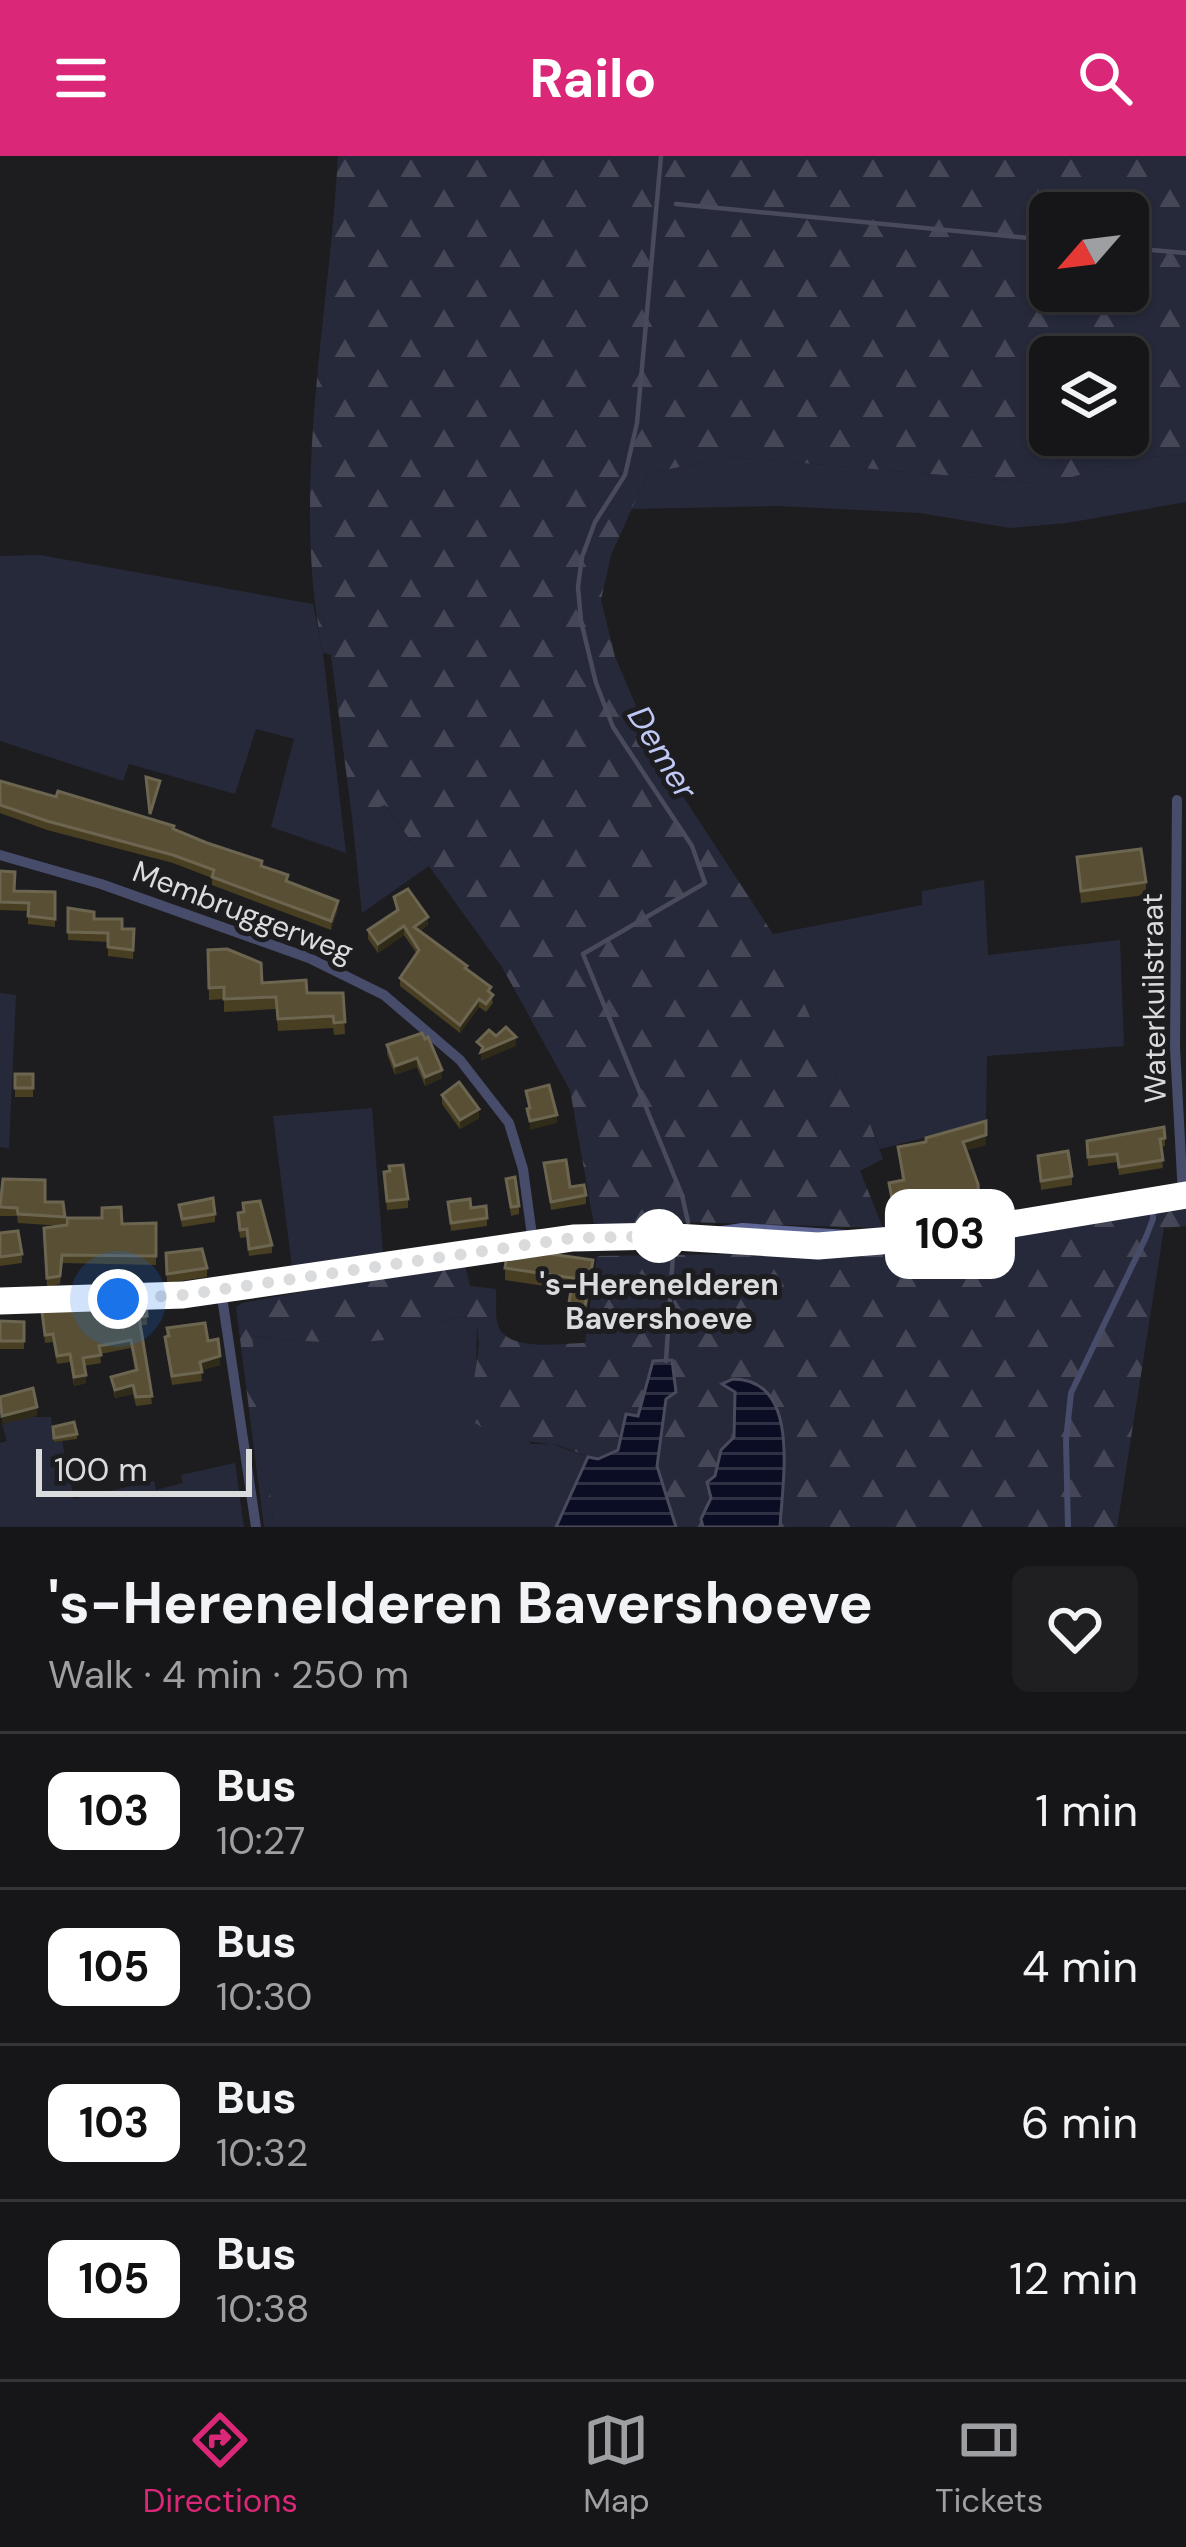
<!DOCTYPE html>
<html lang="en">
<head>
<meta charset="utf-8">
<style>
  :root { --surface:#161618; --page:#1f1f21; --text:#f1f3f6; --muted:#9e9fa2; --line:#353537; --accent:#db2777 }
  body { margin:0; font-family:"DM Sans",sans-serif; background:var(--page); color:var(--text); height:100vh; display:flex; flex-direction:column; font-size:45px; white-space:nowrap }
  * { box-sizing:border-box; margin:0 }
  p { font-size:39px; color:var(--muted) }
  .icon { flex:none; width:66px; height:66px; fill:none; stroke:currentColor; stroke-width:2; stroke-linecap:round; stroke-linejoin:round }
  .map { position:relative; height:1371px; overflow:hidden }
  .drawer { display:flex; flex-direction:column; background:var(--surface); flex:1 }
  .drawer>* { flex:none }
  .badge { padding:0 24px; border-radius:18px; font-size:42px; line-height:78px }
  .needle { width:78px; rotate:242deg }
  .fabs { position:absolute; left:1029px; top:36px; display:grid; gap:24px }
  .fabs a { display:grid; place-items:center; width:120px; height:120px; border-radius:18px; background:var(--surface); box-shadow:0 3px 9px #0004,0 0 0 3px var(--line); font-size:60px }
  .scale { position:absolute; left:36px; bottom:30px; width:216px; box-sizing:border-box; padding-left:12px; border:6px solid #dadbdd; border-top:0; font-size:33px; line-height:42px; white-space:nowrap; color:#dadbdd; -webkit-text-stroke:9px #1d1d20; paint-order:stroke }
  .you { position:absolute; width:60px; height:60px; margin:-30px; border:9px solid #fff; border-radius:50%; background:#1a73e8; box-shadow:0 0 0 18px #1a73e833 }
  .map>.badge { position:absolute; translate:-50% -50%; box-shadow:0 0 0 6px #fff }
  .round { display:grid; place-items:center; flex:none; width:126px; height:126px; border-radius:18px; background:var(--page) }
  .head { display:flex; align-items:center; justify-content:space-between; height:204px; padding:0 48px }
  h1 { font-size:57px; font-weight:700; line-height:90px }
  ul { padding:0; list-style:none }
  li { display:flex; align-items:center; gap:36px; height:156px; padding:0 48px; border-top:3px solid var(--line) }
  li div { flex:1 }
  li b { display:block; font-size:45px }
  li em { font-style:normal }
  li .badge { min-width:132px; font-weight:700; text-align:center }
  header { display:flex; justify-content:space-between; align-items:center; height:156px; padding:0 48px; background:var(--accent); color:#fff; font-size:54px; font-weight:700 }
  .tab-bar { display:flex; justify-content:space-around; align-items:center; height:168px; border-top:3px solid var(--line); background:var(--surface); font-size:33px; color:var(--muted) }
  .tab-bar a { display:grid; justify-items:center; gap:6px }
  .tab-bar .active { color:var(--accent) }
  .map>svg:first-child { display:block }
</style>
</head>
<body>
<header><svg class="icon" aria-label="menu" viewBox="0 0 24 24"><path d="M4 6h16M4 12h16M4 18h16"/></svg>Railo<svg class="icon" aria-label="search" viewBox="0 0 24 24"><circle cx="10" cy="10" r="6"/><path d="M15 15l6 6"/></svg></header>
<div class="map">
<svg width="1186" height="1371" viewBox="0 0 1186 1371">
  <defs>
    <pattern id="forest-firs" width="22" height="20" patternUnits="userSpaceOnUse" patternTransform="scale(3)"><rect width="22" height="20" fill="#26293a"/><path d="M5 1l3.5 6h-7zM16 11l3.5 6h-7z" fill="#454756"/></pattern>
    <pattern id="water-rules" width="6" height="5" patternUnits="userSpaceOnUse" patternTransform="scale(3)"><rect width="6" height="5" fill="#0b0d25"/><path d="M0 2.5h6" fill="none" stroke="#2e3044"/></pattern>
  </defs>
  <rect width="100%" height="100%" fill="#1d1d20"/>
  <g fill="#26293a">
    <path d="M1186 299V346L1067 367 1010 372 920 357 778 350 632 353 648 317 733 301 1047 328 1144 301Z"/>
    <path d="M40 399 313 448 323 497 346 697 271 671 294 583 256 573 235 638 129 608 123 625 0 585V400Z"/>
    <path d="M384 648 429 710 362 757 352 661Z"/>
    <path d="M984 724 988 799 1120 784 1124 890 987 900 986 966 880 993 869 965 858 968 773 778 922 749V735Z"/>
    <path d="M0 837 16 839 9 992 0 991Z"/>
    <path d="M372 952 383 1096 292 1111 273 960Z"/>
    <path d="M467 1160 477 1168 476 1215 531 1288H552L588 1301 556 1371H274L251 1180C290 1185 367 1191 404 1179 427 1172 440 1163 467 1160Z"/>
    <path d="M31 1261H51L54 1286 62 1285 74 1343 154 1325 156 1334 183 1327 181 1319 235 1307 244 1371H0V1287L7 1285 2 1268Z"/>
  </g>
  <g fill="url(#forest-firs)" fill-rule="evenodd">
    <path d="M338 0H1186V299L1144 301 1047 328 733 301 648 317 611 399 601 444 615 501 661 607 773 778 858 968 869 965 883 1003 860 1015 883 1072 688 1066 594 1069 570 934 502 811 385 649 352 661 331 499 323 497C290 333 329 165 338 0ZM1050 57H1128V135H1050ZM1050 201H1128V279H1050Z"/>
    <path d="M1186 1051V1070L1164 1072 1117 1371H780L786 1287 735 1235 734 1281C713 1303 715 1335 701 1362L703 1371H675L657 1310 666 1242 653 1205 638 1261 626 1259 618 1295 598 1303C581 1300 567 1290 551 1288 521 1284 493 1283 469 1262L479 1188 477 1169 466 1160C440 1163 427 1172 404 1180 367 1191 290 1185 252 1180L274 1371H264L236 1151 242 1147 464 1106 470 1130 496 1133C497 1144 494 1162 499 1172 511 1196 563 1187 585 1187L597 1100 882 1096Z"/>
  </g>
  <g fill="url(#water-rules)" stroke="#494b5c" stroke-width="3">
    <path d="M672 1204 676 1236 666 1243 657 1310 676 1371H556L588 1301 598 1303 618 1294 626 1258 638 1260 653 1205Z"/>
    <path d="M733 1223C802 1223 782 1327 780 1371H703L701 1363 711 1342 707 1326 715 1320 721 1294 734 1281 735 1236 722 1228Z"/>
  </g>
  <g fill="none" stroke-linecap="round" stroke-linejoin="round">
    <g stroke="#494b5c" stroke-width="4.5">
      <path d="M661 0 637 267 625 319 595 366 582 401 578 431 581 465 596 527 613 571 692 690 705 727 583 798 682 1039 688 1066"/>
      <path d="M676 48 1050 84"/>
      <path d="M1128 92 1186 97"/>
      <path d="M666 1205 673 1098"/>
    </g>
    <path stroke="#474c6a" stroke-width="6" d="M1068 1371 1066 1284 1071 1237 1146 1081 1153 1063 1152 1048"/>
    <g stroke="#474c6a" stroke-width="10">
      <path d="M1177 644 1175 892 1183 1040"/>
      <path d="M0 699 101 728 309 802 384 839 460 904 509 967 523 1013 533 1087"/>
      <path d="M221 1134 256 1371"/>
    </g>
    <g stroke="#5e6695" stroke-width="16">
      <path d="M716 1079 743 1075 845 1082"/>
      <path d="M0 1145 183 1139 375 1108 573 1082 660 1080 818 1090 881 1085 946 1079 1186 1039"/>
    </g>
  </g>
  <g fill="#483e21">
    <path d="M0 625 174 673 262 710 338 753 331 774 212 729V722L173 707 47 674 0 657Z"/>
    <path d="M1077 701 1146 726V739L1081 747Z"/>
    <path d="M0 715 15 735 55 736V771L28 768V755L0 754Z"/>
    <path d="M394 741 428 769 420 775 467 813 491 838 493 847 486 856 479 851 460 877 400 830V822L417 798 404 779 378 797 368 783V774L396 755Z"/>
    <path d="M68 752 122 773H134L133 803 108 800V786L68 784Z"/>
    <path d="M208 794 262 827 307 837H343L345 878 334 879 333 872 278 875 276 853 224 856V843L209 844Z"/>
    <path d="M422 877 442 922 425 930 417 911 395 919 387 898V889Z"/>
    <rect x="15" y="918" width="18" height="23"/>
    <path d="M442 939 479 962 460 973 442 948Z"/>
    <path d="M986 965V989L966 994 978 1028 979 1056 895 1068 889 1027 902 1025 898 991 926 986Z"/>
    <path d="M1165 982V990L1161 991 1163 1012 1119 1019 1117 1006 1088 1010 1087 985Z"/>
    <path d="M1038 1000 1072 1020V1029L1041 1034Z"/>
    <path d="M544 1007 570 1031 586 1039V1048L551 1054Z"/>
    <path d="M506 1023 519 1050V1058L511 1060Z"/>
    <path d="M384 1024 408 1043V1052L387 1054Z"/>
    <path d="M0 1041 45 1046 65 1061V1069L156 1067V1109L62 1107 60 1128 47 1131 44 1072 64 1070 18 1067 17 1060H0Z"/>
    <path d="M448 1046 471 1052 487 1062V1070L451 1075Z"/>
    <path d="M243 1047 272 1089V1097L249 1100 247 1081 240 1082 238 1065V1057L243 1056Z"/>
    <path d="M179 1049 215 1058V1066L182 1071Z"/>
    <path d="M0 1077 22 1098V1107L0 1110Z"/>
    <path d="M166 1097 207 1112V1121L167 1127Z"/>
    <path d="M505 1112 593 1116 583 1173 567 1170 571 1134 505 1124Z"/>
    <path d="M146 1145 147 1169H141L152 1248 136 1250 133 1238 115 1242 111 1221 135 1215 131 1192 100 1198 101 1207 84 1210 86 1227 74 1230 70 1206 57 1208 53 1186 45 1187 41 1148Z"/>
    <path d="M0 1165 24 1166V1193H0Z"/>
    <path d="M167 1172 208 1185 220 1209 201 1214 202 1225 172 1229 165 1189Z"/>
    <path d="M53 1271 77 1278V1283L54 1286Z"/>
  </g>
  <g fill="#302a18">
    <path d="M338 745V753L331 774V765Z"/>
    <path d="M428 761V769L414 779V771Z"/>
    <path d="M404 770V779L378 797V788Z"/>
    <path d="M479 843V851L460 877V869Z"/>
    <path d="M516 881V890L481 905V896Z"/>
    <path d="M417 902V911L395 919V910Z"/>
    <path d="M442 914V922L425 930V921Z"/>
    <path d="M479 953V962L460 973V964Z"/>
    <path d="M557 959V967L530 974V965Z"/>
    <path d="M986 979V989L963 995V986Z"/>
    <path d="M593 1104V1116L583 1173V1162Z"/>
    <path d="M220 1200V1209L200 1215V1206Z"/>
    <path d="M86 1219V1227L74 1230V1221Z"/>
    <path d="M133 1229V1238L115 1242V1234Z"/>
    <path d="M37 1251V1260L2 1268V1260Z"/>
  </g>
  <g fill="#584f35" stroke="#6c6550" stroke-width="3">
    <path d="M146 621 160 625 150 658Z"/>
    <path d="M0 625 56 641 58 635 174 670 173 673 207 687 262 705 261 710 288 719 286 725 338 745 331 765 212 721 214 714 173 699 47 665 0 649Z"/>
    <path d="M1141 693 1146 726 1081 735 1077 701Z"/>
    <path d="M0 715 15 716 14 735 55 736V763L28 760 29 747 0 746Z"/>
    <path d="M408 733 428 761 414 771 467 810 465 812 491 831 488 835 493 839 486 848 479 843 460 869 400 822 419 794 404 770 378 788 368 774 398 754 394 741Z"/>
    <path d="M68 752 94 756V763H122V773H134L133 794 108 791V777L68 776Z"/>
    <path d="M227 793 261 807 262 827 306 824 307 837H343L345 866 334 867 333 860 278 863 276 841 224 843V831L209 832 208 794Z"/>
    <path d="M506 871 516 881 481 896 483 891 477 886 489 874 496 880Z"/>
    <path d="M422 877 425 883 428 881 442 914 425 921 417 902 395 910 387 889Z"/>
    <rect x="15" y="918" width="18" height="14"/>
    <path d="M459 926 479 953 460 964 442 939Z"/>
    <path d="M549 929 557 959 530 965 527 953 530 952 526 935Z"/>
    <path d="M986 965V979L963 986 978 1028 979 1046 895 1058 889 1027 904 1024 898 991 926 986V982Z"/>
    <path d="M1164 971 1165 982 1160 983 1163 1004 1119 1011 1117 998 1088 1001 1087 985Z"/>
    <path d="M1068 995 1072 1020 1041 1025 1038 1000Z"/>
    <path d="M566 1004 570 1031 584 1029 586 1039 551 1046 544 1007Z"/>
    <path d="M403 1009 408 1043 387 1045 384 1016 390 1015 389 1010Z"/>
    <path d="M515 1021 519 1050 511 1051 506 1023Z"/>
    <path d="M3 1023 45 1024V1046H63L65 1061 18 1058 17 1052 0 1051Z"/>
    <path d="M213 1042 215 1058 182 1063 179 1049Z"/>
    <path d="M470 1043 471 1052 486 1050 487 1062 451 1067 448 1046Z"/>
    <path d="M260 1045 272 1089 249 1093 247 1073 240 1074 238 1057 244 1056 243 1047Z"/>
    <path d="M121 1051 122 1068 156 1067V1100L62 1099 60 1120 47 1122 44 1072 67 1069V1062H102V1052Z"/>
    <path d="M18 1075 22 1098 0 1101V1077Z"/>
    <path d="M508 1092 593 1104 583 1162 567 1159 573 1122 505 1112Z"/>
    <path d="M202 1093 207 1112 167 1118 166 1097Z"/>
    <path d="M146 1145 147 1160 139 1161 152 1240 136 1241 133 1229 115 1234 111 1221 137 1214 131 1184 99 1190 101 1199 83 1202 86 1219 74 1221 70 1198 57 1200 53 1178 45 1179 41 1148Z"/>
    <path d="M0 1165 24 1166V1185H0Z"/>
    <path d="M205 1167 208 1185 218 1183 220 1200 200 1206 202 1216 172 1220 165 1181 169 1180 167 1172Z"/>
    <path d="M33 1232 37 1251 2 1260 0 1241Z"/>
    <path d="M74 1266 77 1278 54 1282 53 1271Z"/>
  </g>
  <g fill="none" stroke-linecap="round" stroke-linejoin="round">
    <defs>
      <path id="line" d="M0 1145 183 1139 573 1082 660 1080 818 1090 881 1085 946 1079 1186 1039"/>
    </defs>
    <use href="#line" stroke="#fff" stroke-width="27"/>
    <use href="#line" stroke="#fff" stroke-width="18"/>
    <path stroke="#dadbdd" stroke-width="12" stroke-dasharray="0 21.6" d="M118 1143 183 1139 573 1082 659 1080"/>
  </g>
  <circle fill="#fff" stroke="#fff" stroke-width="6" cx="659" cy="1080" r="24"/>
  <g text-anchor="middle" stroke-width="10" stroke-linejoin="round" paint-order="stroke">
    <g font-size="30" fill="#dadbdd" stroke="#1d1d20">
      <text transform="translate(243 756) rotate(21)" y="10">Membruggerweg</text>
      <text transform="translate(1154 842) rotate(-91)" y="10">Waterkuilstraat</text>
    </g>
    <g font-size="30" font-weight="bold" fill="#dadbdd" stroke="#1d1d20">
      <text x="659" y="1139">'s-Herenelderen<tspan x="659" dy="34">Bavershoeve</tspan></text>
    </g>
    <g font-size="33" font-style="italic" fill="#c0c9f6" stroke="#1d1d20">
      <text transform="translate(663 596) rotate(59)" y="12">Demer</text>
    </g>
  </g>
</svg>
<div class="fabs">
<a><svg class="needle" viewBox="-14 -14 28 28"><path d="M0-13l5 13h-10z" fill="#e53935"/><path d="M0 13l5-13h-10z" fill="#9e9fa2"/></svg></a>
<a><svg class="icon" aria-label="layers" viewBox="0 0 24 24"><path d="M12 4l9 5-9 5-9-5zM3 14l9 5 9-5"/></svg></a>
</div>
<div class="scale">100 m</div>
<div class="you" style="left:118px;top:1143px"></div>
<b class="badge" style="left:950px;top:1078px;background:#fff;color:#111">103</b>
</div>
<section class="drawer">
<div class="head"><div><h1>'s-Herenelderen Bavershoeve</h1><p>Walk · 4 min · 250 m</p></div><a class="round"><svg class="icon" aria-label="heart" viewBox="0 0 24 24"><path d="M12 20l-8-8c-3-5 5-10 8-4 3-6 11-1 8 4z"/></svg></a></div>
<ul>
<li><span class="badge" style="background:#fff;color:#111">103</span><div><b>Bus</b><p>10:27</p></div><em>1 min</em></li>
<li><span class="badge" style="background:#fff;color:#111">105</span><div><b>Bus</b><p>10:30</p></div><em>4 min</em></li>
<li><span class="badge" style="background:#fff;color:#111">103</span><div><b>Bus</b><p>10:32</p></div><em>6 min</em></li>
<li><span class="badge" style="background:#fff;color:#111">105</span><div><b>Bus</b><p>10:38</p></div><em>12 min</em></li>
</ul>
</section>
<nav class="tab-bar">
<a class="active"><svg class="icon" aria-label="directions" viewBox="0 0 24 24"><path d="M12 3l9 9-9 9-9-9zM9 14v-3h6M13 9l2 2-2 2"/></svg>Directions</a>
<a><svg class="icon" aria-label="map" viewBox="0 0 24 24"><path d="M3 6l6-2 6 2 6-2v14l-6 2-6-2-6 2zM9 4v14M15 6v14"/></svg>Map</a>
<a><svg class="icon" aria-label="tickets" viewBox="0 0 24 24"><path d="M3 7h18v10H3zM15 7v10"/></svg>Tickets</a>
</nav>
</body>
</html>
